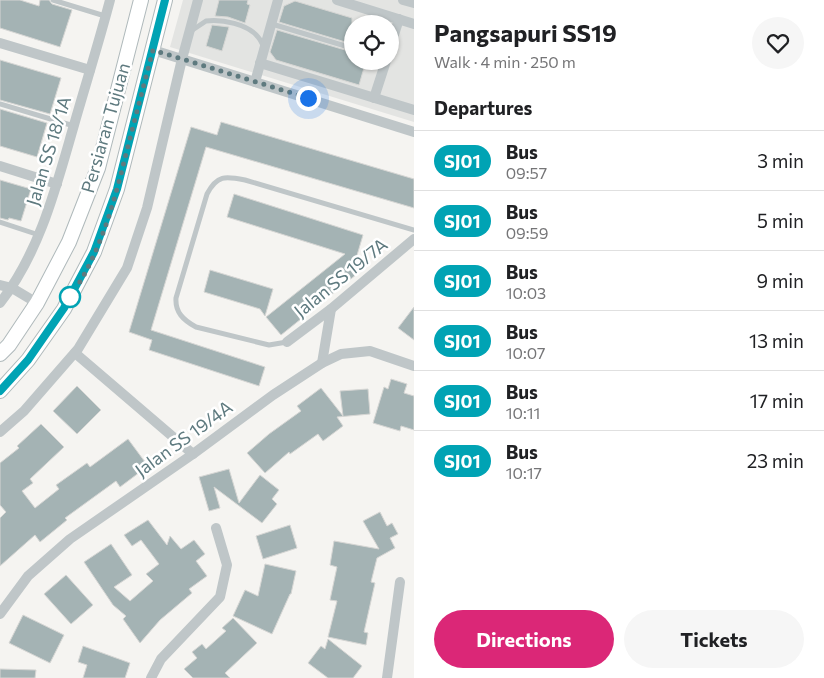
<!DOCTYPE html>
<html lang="en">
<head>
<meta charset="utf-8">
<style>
  :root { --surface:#fff; --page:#f6f6f6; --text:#202124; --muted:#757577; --line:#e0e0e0; --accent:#db2777 }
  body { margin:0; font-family:Commissioner,sans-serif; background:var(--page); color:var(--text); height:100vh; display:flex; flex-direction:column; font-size:19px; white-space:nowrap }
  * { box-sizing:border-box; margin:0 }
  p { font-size:16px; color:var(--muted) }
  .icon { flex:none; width:28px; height:28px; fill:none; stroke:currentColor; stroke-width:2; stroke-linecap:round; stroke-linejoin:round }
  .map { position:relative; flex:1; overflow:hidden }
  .details { display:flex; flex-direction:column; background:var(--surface); width:410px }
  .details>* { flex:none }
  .badge { padding:0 10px; border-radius:16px; font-size:18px; line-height:32px }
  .fabs { position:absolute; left:344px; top:15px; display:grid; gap:10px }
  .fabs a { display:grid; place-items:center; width:55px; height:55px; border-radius:50%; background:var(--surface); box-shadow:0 1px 4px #0004; font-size:25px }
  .you { position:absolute; width:25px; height:25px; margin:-12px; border:4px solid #fff; border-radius:50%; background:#1a73e8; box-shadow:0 0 0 8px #1a73e833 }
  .map>.badge { position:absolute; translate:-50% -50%; box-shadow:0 0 0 2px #fff }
  h2 { padding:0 20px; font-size:19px; line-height:45px }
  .round { display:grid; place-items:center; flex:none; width:52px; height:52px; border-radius:26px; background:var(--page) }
  .headline { display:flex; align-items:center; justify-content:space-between; height:85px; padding:0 20px }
  h1 { font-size:24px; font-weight:700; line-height:38px }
  .button { display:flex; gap:10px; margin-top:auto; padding:10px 20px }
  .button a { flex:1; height:58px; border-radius:30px; background:var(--accent); color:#fff; font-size:20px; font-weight:700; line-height:58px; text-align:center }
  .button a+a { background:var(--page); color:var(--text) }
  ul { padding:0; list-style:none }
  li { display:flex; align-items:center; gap:15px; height:60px; padding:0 20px; border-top:1px solid var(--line) }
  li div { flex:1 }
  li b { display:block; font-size:19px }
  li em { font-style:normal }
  li .badge { min-width:55px; font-weight:700; text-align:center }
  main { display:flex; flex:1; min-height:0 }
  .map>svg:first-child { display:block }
</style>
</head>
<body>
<main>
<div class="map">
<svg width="414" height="678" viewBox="0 0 414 678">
  <rect width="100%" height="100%" fill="#f5f4f1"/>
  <path fill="#e3e4e2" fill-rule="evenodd" d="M183 0H414V122L170 47ZM352 24H390V61H352Z"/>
  <g fill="#a4b3b4" stroke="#d6d6d4">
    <path d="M0 0H20L39 6 40 0H49L52 4 72 10 60 47 0 28Z"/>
    <path d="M219 0H248L247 4 250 5 245 23 228 17 215 16Z"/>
    <path d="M295 1 352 18V44L279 22 284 6Z"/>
    <path d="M212 25 229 27 222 51 206 46Z"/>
    <path d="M277 30 352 52V61H366L359 85 276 60 270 52Z"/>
    <path d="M0 60 61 78 50 114 0 100Z"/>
    <path d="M0 109 47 123 37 157 0 146Z"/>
    <path d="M221 122 414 179V208L206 147 151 330 265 367 259 386 149 350 152 340 129 332 191 127 217 135Z"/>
    <path d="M0 180 31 189 21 221 9 218 8 220 0 218Z"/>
    <path d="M234 194 363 235 353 269 357 274 281 335 266 317 345 254 227 217Z"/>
    <path d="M210 270 273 289 265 316 260 309 204 292Z"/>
    <path d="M414 307V340L398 328Z"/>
    <path d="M391 379 407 384 404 393 414 396V430L401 426 400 431 373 423 384 387 388 389Z"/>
    <path d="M77 386 101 410 77 434 53 411Z"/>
    <path d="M321 388 343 416 340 391 368 389 370 414 337 417 343 426 323 441 318 434 290 454 289 452 265 473 247 453 269 434 301 411 297 406Z"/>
    <path d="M41 424 64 447 30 479 33 483 22 491 35 508 59 489 56 485 87 463 90 467 128 439 148 466 120 487 116 481 65 518 67 520 40 542 35 535 0 566V518L6 512 0 505V463L19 448 17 446Z"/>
    <path d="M229 469 239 503 260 475 279 490 272 499 277 504 262 523 214 487 220 508 209 511 199 477Z"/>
    <path d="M380 512 387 526 392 523 398 534 390 538 395 548 377 558 371 582 375 583 364 632 368 633 366 645 328 637 337 601 330 600 337 567 330 565 334 541 379 549 363 521Z"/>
    <path d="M148 520 167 545 170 536 181 549 194 540 205 554 196 561 207 576 189 589 192 593 160 620 140 643 123 619 126 616 113 605 84 562 111 544 132 575 114 587 130 601 153 581 146 574 159 564 141 540 132 546 124 535Z"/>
    <path d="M290 525 297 548 263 559 256 536Z"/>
    <path d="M265 564 296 571 291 594H290L272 634 233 616 245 590 258 596Z"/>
    <path d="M66 575 93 605 71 624 44 594Z"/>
    <path d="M23 615 64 635 50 663 9 643Z"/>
    <path d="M233 618 257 643 225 673 230 678H193L184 669 197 658 192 652 202 644 206 649 226 631 222 628Z"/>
    <path d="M328 639 362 666 353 678H328L308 663 321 646 325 649Z"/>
    <path d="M83 646 130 663 125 678H83L87 665 78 662Z"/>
    <path d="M0 669 36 670 35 678H0Z"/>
  </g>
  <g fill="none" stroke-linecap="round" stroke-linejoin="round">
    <defs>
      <g id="secondary">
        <path d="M0 354 9 345 37 303 69 242 98 168 141 0"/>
        <path d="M0 391 28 360 64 309 94 252 117 189 165 0"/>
      </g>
    </defs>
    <use href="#secondary" stroke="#afb9bb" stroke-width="16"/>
    <g stroke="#bfc6c8" stroke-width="5">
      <path d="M53 0 105 16"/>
      <path d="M272 24 352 48"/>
      <path d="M191 31 206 21C222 19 248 24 258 37 261 40 262 44 264 47"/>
      <path d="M0 104 74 126"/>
      <path d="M0 222 39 235"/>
      <path d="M287 342 269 345 196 327C183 320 175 312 176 298L207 194C217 175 225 176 245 180L414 230"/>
    </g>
    <g stroke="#bfc6c8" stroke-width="10">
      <path d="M337 0 414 24"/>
      <path d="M403 0 414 3"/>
      <path d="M0 43 90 70"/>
      <path d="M390 47 399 19"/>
      <path d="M153 50 414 132"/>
      <path d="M260 63 414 110"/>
      <path d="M255 82 278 0"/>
      <path d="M374 98 386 61"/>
      <path d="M0 166 57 184"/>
      <path d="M0 285 12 288 37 303"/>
      <path d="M0 303C40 252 56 187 74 125 86 83 99 42 110 0"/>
      <path d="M287 342 331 309 414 239"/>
      <path d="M75 353 193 454"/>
      <path d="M322 363 331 309"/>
      <path d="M0 432 24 411 78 349 127 268 147 208 182 59 198 0"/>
      <path d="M0 614 28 576 70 539 193 454 273 395 322 363 341 354 370 351 414 366"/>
      <path d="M151 678 161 659 220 597 227 565 216 528"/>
      <path d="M387 678 400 582"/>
    </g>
    <use href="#secondary" stroke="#fff" stroke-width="14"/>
  </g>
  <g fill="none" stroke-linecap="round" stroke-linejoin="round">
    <defs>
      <path id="line" d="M0 391 28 360 64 308 94 252 117 189 165 0"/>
    </defs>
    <use href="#line" stroke="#fff" stroke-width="11"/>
    <use href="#line" stroke="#00a3b4" stroke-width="8"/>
    <path stroke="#5e7a7f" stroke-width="5" stroke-dasharray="0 9" d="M70 297C100 255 114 203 126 154 135 119 144 84 153 50L308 98"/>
  </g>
  <circle fill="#fff" stroke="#00a3b4" stroke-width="2.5" cx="70" cy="297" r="10"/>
  <g text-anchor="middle" stroke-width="5" stroke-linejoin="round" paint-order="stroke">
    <g font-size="18" fill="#5e7a7f" stroke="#fff">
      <text transform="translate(106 128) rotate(-74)" y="6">Persiaran Tujuan</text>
      <text transform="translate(49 151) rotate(-73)" y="6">Jalan SS 18/1A</text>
      <text transform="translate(341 278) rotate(-39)" y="6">Jalan SS 19/7A</text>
      <text transform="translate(184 439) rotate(-36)" y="6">Jalan SS 19/4A</text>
    </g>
  </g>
</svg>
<div class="fabs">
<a><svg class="icon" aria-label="locate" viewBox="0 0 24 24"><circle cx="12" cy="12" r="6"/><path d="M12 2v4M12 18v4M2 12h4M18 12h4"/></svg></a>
</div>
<div class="you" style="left:308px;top:98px"></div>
</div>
<section class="details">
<div class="headline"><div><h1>Pangsapuri SS19</h1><p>Walk · 4 min · 250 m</p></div><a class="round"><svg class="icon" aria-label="heart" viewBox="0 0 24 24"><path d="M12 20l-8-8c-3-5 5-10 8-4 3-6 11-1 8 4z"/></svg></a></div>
<h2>Departures</h2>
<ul>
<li><span class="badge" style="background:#00a3b4;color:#fff">SJ01</span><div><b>Bus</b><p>09:57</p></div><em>3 min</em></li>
<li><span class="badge" style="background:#00a3b4;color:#fff">SJ01</span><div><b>Bus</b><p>09:59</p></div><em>5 min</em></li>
<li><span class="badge" style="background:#00a3b4;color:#fff">SJ01</span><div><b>Bus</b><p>10:03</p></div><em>9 min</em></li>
<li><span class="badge" style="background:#00a3b4;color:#fff">SJ01</span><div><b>Bus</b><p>10:07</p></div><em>13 min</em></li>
<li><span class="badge" style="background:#00a3b4;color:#fff">SJ01</span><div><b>Bus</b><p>10:11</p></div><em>17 min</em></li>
<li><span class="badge" style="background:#00a3b4;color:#fff">SJ01</span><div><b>Bus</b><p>10:17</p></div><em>23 min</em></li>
</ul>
<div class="button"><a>Directions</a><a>Tickets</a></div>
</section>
</main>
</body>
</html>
